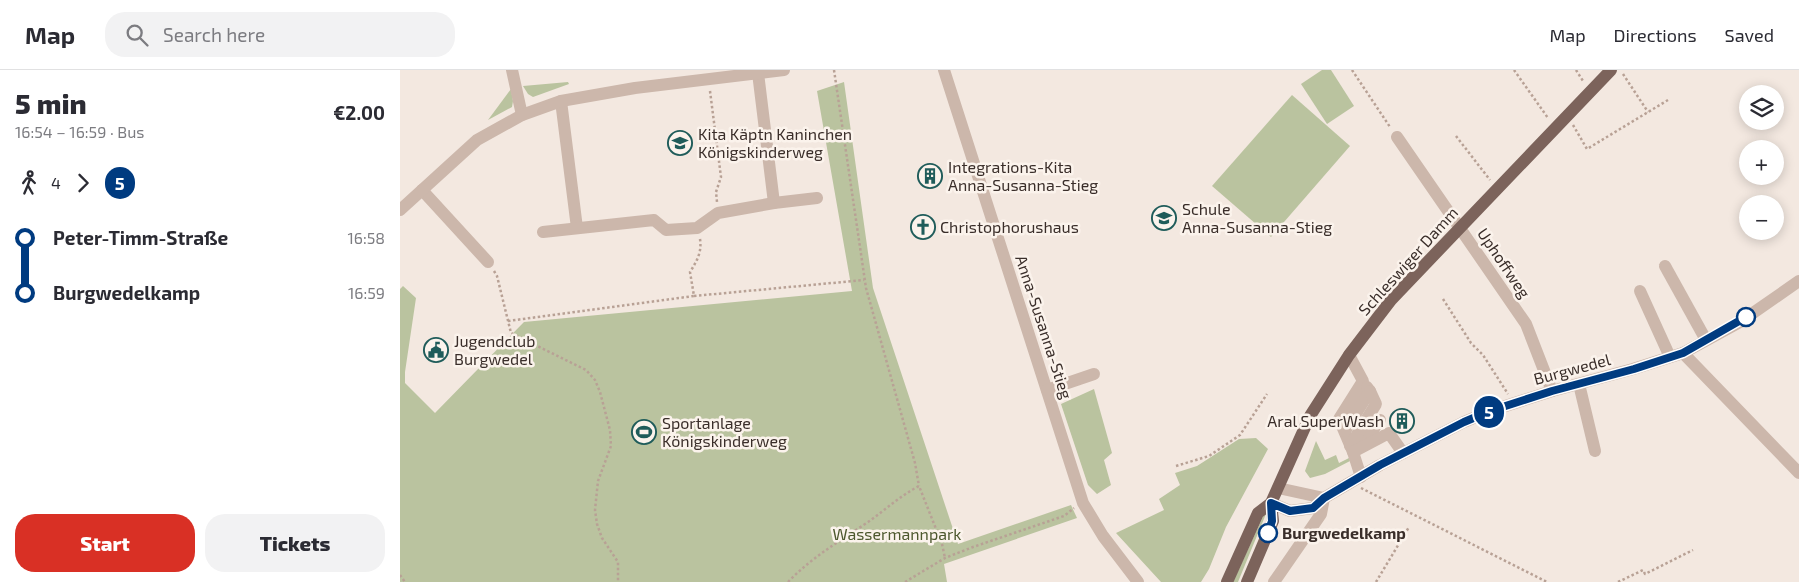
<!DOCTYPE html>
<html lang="en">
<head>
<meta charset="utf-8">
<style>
  :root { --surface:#fff; --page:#f2f2f3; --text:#2b2b33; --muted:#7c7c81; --line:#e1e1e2; --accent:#d93025 }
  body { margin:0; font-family:"Exo 2",sans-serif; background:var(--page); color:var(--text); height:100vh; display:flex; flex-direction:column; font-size:19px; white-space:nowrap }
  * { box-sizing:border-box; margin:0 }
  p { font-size:16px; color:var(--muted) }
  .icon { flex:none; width:28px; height:28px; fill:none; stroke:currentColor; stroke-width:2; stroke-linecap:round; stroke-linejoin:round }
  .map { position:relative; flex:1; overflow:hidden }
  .drawer { display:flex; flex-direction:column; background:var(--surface); width:400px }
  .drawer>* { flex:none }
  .badge { padding:0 10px; border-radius:16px; font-size:18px; line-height:32px }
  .tools { position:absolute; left:1339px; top:15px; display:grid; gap:10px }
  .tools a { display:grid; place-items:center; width:45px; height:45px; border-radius:50%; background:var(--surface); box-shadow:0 2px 12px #0003; font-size:25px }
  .map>.badge { position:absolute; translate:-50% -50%; box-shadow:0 0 0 2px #fff }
  .legs { display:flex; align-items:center; gap:8px; height:55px; padding:0 15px; font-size:16px }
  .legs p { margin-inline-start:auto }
  .summary { display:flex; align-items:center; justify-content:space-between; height:85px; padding:0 15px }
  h1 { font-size:28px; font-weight:800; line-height:38px }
  .cta { display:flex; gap:10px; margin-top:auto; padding:10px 15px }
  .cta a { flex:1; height:58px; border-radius:20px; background:var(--accent); color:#fff; font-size:20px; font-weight:800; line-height:58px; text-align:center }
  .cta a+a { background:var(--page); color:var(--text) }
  ul { padding:0 15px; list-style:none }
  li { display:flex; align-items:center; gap:18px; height:55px; font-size:19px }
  li i { display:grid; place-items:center; width:8px; height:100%; margin:0 6px; background:currentColor }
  li i::after { content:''; width:12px; height:12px; margin:-6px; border:4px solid; border-radius:50%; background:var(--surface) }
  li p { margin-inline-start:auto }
  li:first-child i { background:linear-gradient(#0000 50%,currentColor 0) }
  li:last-child i { background:linear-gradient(currentColor 50%,#0000 0) }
  header { display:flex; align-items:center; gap:30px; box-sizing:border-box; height:70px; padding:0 25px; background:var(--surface); border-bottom:1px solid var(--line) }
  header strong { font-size:24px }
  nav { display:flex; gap:28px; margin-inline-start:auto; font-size:18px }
  .search { width:350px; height:45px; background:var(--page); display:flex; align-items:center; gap:12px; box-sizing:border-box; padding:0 18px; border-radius:20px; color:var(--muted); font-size:19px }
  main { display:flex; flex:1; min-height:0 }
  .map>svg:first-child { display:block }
</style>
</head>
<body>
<header>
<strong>Map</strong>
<div class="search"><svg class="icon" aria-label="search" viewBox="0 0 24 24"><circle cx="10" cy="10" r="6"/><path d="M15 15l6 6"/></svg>Search here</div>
<nav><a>Map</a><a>Directions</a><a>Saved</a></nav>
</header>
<main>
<section class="drawer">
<div class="summary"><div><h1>5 min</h1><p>16:54 – 16:59 · Bus</p></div><b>€2.00</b></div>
<div class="legs"><svg class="icon" aria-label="walk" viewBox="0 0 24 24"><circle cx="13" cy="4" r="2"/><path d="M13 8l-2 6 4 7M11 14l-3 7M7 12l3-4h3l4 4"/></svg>4<svg class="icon" aria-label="forward" viewBox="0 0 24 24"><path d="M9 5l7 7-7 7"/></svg><b class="badge" style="background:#003b80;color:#fff">5</b></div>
<ul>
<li><i style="color:#003b80"></i><b>Peter-Timm-Straße</b><p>16:58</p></li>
<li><i style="color:#003b80"></i><b>Burgwedelkamp</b><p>16:59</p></li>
</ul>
<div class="cta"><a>Start</a><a>Tickets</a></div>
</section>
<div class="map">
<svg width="1399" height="512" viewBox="0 0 1399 512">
  <rect width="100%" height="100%" fill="#f3e8e0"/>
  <g fill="#bac39f">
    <path d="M922 0H931L954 36 927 54 901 14Z"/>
    <path d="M168 12 169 14 133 27 128 24 123 16Z"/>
    <path d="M444 12 473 218 558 474 671 435 677 448 544 494 547 512H0V219L3 216 16 228 5 302V313L35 343 124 252 452 221 417 21Z"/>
    <path d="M111 19 113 31 112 37 88 50Z"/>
    <path d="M892 25 950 76 871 167 812 116Z"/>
    <path d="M694 319 712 383 704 390 711 415 697 424 688 415 661 334Z"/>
    <path d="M856 368 868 379 826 457 809 499 801 512H761L716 463 764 440 759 429 780 415 775 403 797 396 839 369Z"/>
    <path d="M916 371 925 390 936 385 939 393 949 388 950 391 925 404 910 408 905 401Z"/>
    <path d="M867 438 868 439 838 512H833Z"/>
  </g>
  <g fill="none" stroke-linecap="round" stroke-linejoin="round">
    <g stroke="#b8a195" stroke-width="2.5" stroke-dasharray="2.5 2.5" stroke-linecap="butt">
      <path d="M434 0 466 218 515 393 519 416"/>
      <path d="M952 0 990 57"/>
      <path d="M1114 0 1148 48"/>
      <path d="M1176 0 1183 11"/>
      <path d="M1223 4 1248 42"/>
      <path d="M310 21 321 107 316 122 317 132"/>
      <path d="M1173 55 1187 79 1268 30"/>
      <path d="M1056 66 1090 110"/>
      <path d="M94 201 97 206 111 263 186 300 195 310 200 322 210 360 211 376 198 411 195 440 197 454 202 468 218 492V512"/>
      <path d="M294 226 464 210"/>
      <path d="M1043 229 1071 273 1083 285 1108 324"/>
      <path d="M108 251 294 226 290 202C297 191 302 182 300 169"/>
      <path d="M776 396 809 386 840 365 867 324"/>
      <path d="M961 418 1147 512"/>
      <path d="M0 505 5 512"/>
      <path d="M388 512C412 487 440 471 468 452 485 440 500 426 519 416L542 474 545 488"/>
      <path d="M505 512 545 488 573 477 664 446 674 438"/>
      <path d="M976 512 1009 457"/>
      <path d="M1218 512 1243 500 1245 504 1293 480"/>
    </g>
    <g stroke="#ccb7ab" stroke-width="12">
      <path d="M112 0 122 45"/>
      <path d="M544 0 683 433 703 466 738 512"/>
      <path d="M358 3 374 133"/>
      <path d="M161 31 177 158"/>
      <path d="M997 67 1126 254 1152 321"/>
      <path d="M22 120 88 192"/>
      <path d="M0 140 77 70 122 45 161 31 235 18 384 0"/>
      <path d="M143 162 254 150 266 160 297 158 318 143 374 133 417 128"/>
      <path d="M1265 196 1306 270"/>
      <path d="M1240 221 1270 287"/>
      <path d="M1283 283 1399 403"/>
      <path d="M949 285 963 311 939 349 953 382"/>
      <path d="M1179 314 1195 381"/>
      <path d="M647 320 694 304"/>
      <path d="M945 361 970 321 967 317"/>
      <path d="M959 371 970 364 980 350"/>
      <path d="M950 376 976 334 970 321"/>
      <path d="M961 407 953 382 989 363 1003 383"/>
      <path d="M878 418 924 428"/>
      <path d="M871 433 890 441 913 438 924 428 980 395 1064 352 1090 341 1152 321 1233 299 1283 283 1340 252 1399 211"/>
      <path d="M874 512 921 444 924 428"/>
    </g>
    <g stroke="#7c635b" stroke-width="12">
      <path d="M827 512 858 443 871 433 910 346 949 285 991 230 1211 0"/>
      <path d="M847 512 873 451 871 433"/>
    </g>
  </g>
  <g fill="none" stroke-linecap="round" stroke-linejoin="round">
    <defs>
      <path id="line-1" d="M868 463 872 451 871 433 890 441 913 438 924 428 980 395 1064 352 1090 341 1152 321 1234 299 1283 283 1346 247"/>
    </defs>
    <use href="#line-1" stroke="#fff" stroke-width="11"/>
    <use href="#line-1" stroke="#003b80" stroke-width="8"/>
  </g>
  <defs>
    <symbol id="school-ring" viewBox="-11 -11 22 22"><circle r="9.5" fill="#fbf3ec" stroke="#1f5c5a" stroke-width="1.5"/><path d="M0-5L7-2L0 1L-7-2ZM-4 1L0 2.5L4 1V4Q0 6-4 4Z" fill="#1f5c5a"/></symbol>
    <symbol id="building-ring" viewBox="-11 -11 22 22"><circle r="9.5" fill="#fbf3ec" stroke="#1f5c5a" stroke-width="1.5"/><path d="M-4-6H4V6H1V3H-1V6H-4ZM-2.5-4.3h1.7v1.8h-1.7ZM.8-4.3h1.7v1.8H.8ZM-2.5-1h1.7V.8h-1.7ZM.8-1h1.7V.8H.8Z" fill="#1f5c5a"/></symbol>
    <symbol id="church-ring" viewBox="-11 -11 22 22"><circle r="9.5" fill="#fbf3ec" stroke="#1f5c5a" stroke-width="1.5"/><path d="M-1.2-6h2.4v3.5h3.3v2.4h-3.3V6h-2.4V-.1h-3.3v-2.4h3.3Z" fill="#1f5c5a"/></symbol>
    <symbol id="civic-ring" viewBox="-11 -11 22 22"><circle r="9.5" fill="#fbf3ec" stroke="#1f5c5a" stroke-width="1.5"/><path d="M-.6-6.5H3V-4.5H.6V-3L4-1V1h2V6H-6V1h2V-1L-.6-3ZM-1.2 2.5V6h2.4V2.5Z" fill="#1f5c5a"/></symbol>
    <symbol id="stadium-ring" viewBox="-11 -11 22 22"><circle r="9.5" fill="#fbf3ec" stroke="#1f5c5a" stroke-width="1.5"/><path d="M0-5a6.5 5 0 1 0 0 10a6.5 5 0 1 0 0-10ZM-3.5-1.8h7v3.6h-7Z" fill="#1f5c5a"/></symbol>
  </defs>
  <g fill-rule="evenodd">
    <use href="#school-ring" x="266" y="59" width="28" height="28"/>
    <use href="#building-ring" x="516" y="92" width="28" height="28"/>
    <use href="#school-ring" x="750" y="134" width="28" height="28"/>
    <use href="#church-ring" x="509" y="143" width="28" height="28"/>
    <use href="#civic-ring" x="22" y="266" width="28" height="28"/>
    <use href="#building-ring" x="988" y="337" width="28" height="28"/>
    <use href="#stadium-ring" x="230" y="348" width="28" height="28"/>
  </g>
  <g fill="#fff" stroke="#003b80" stroke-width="2.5">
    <circle cx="1346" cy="247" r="9"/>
    <circle cx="868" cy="463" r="9"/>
  </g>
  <g text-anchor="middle" stroke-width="5" stroke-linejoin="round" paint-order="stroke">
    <g font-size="16" fill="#3a2e2a" stroke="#fbf3ec" text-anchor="start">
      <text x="298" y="70">Kita Käptn Kaninchen<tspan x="298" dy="18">Königskinderweg</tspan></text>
      <text x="548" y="103">Integrations-Kita<tspan x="548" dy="18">Anna-Susanna-Stieg</tspan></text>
      <text x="782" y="145">Schule<tspan x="782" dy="18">Anna-Susanna-Stieg</tspan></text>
      <text x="540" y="163">Christophorushaus</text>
      <text x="54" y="277">Jugendclub<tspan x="54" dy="18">Burgwedel</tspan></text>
      <text x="984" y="357" text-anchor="end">Aral SuperWash</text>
      <text x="262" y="359">Sportanlage<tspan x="262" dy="18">Königskinderweg</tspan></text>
    </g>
    <g font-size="16" fill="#3a2e2a" stroke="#fbf3ec">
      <text transform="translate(1008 191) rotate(-48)" y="6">Schleswiger Damm</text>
      <text transform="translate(1104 193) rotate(56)" y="6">Uphoffweg</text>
      <text transform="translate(644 257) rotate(72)" y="6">Anna-Susanna-Stieg</text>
      <text transform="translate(1172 299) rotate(-15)" y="6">Burgwedel</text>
    </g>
    <g font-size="16" font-weight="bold" fill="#3a2e2a" stroke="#fbf3ec" text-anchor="start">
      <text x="882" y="469">Burgwedelkamp</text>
    </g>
    <g font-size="16" fill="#4d582e" stroke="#fbf3ec">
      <text x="497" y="470">Wassermannpark</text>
    </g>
  </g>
</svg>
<div class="tools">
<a><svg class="icon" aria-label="layers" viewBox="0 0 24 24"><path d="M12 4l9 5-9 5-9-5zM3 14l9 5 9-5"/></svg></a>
<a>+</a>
<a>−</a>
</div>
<b class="badge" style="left:1089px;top:342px;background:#003b80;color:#fff">5</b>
</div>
</main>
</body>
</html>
